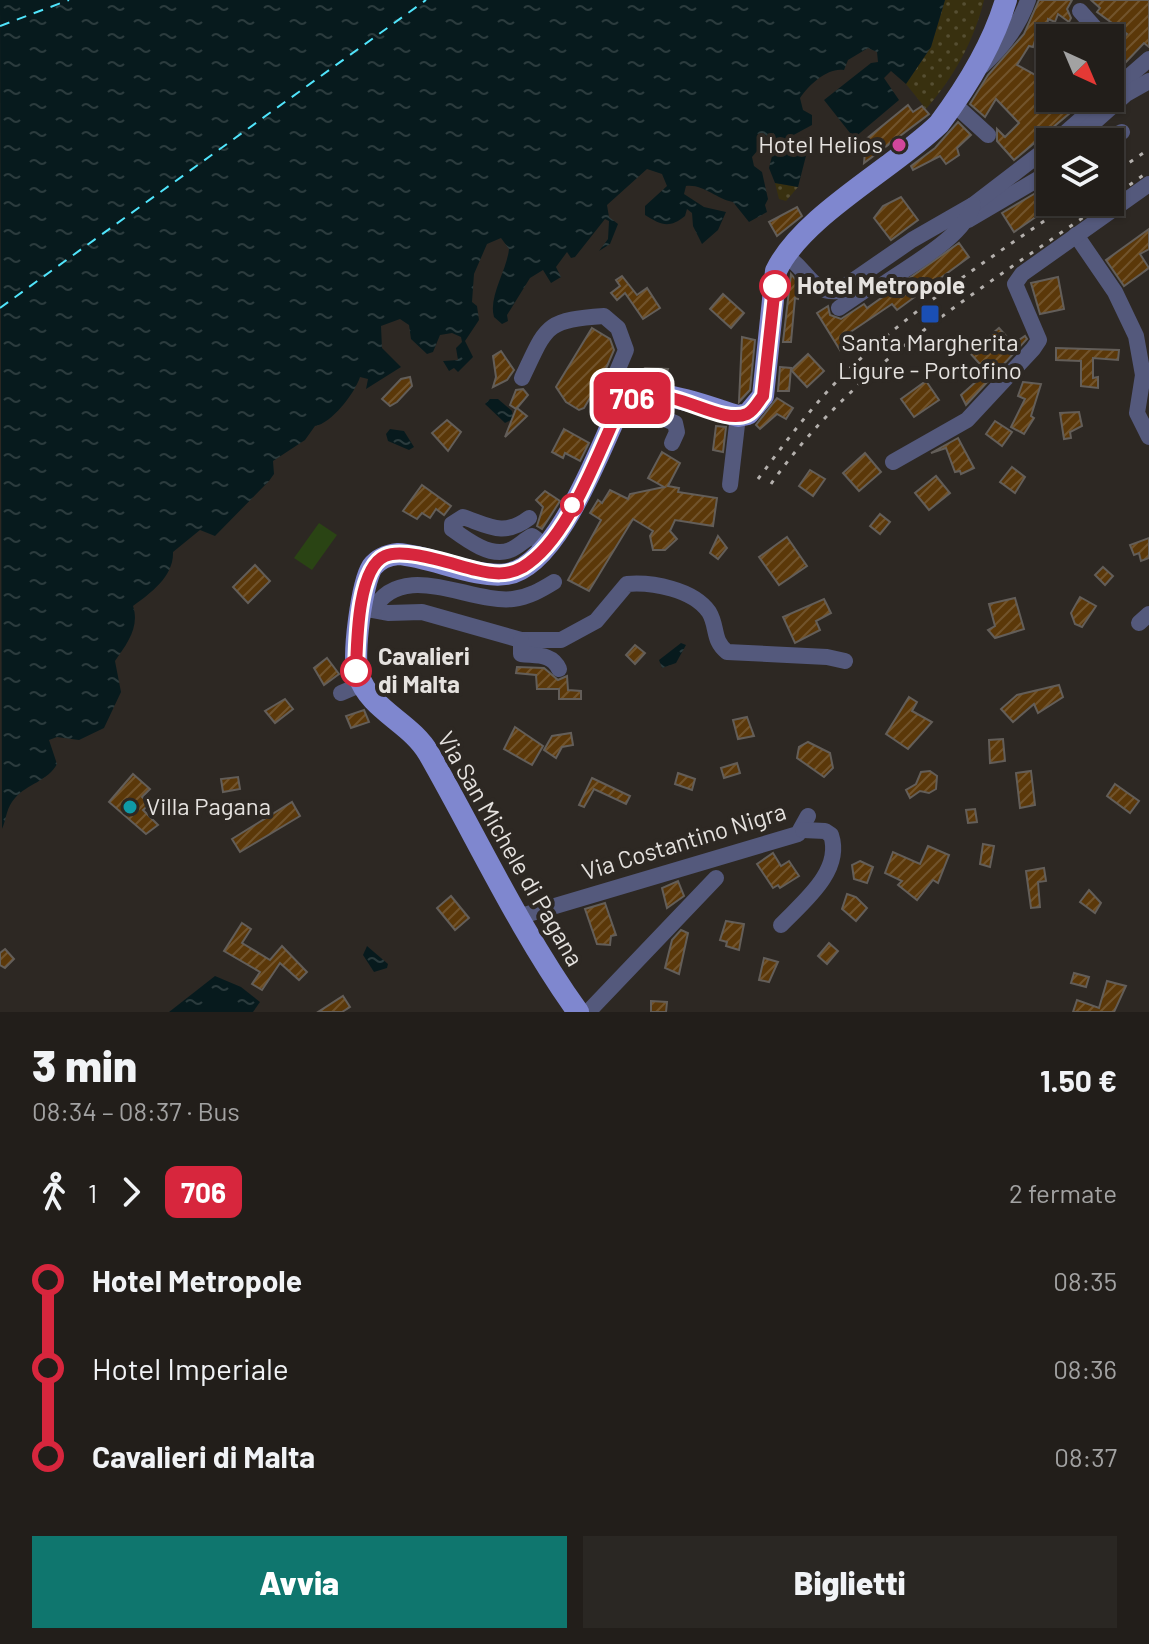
<!DOCTYPE html>
<html lang="it">
<head>
<meta charset="utf-8">
<style>
  :root { --surface:#221e1a; --page:#2a2723; --text:#f1f3f6; --muted:#a2a2a2; --line:#3f3c39; --accent:#0f766e }
  body { margin:0; font-family:Barlow,sans-serif; background:var(--page); color:var(--text); height:100vh; display:flex; flex-direction:column; font-size:30px; white-space:nowrap }
  * { box-sizing:border-box; margin:0 }
  p { font-size:26px; color:var(--muted) }
  .icon { flex:none; width:44px; height:44px; fill:none; stroke:currentColor; stroke-width:2; stroke-linecap:round; stroke-linejoin:round }
  .map { position:relative; height:1012px; overflow:hidden }
  .details { display:flex; flex-direction:column; background:var(--surface); flex:1 }
  .details>* { flex:none }
  .badge { padding:0 16px; border-radius:12px; font-size:28px; line-height:52px }
  .needle { width:52px; rotate:136deg }
  .buttons { position:absolute; left:1036px; top:24px; display:grid; gap:16px }
  .buttons a { display:grid; place-items:center; width:88px; height:88px; border-radius:0px; background:var(--surface); box-shadow:0 2px 6px #0004,0 0 0 2px var(--line); font-size:40px }
  .map>.badge { position:absolute; translate:-50% -50%; box-shadow:0 0 0 4px #fff }
  .legs { display:flex; align-items:center; gap:12px; height:88px; padding:0 32px; font-size:26px }
  .legs p { margin-inline-start:auto }
  .overview { display:flex; align-items:center; justify-content:space-between; height:136px; padding:0 32px }
  h1 { font-size:44px; font-weight:800; line-height:60px }
  .primary-button { display:flex; gap:16px; margin-top:auto; padding:16px 32px }
  .primary-button a { flex:1; height:92px; border-radius:0px; background:var(--accent); color:#fff; font-size:32px; font-weight:800; line-height:92px; text-align:center }
  .primary-button a+a { background:var(--page); color:var(--text) }
  ul { padding:0 32px; list-style:none }
  li { display:flex; align-items:center; gap:28px; height:88px; font-size:30px }
  li i { display:grid; place-items:center; width:12px; height:100%; margin:0 10px; background:currentColor }
  li i::after { content:''; width:20px; height:20px; margin:-10px; border:6px solid; border-radius:50%; background:var(--surface) }
  li p { margin-inline-start:auto }
  li:first-child i { background:linear-gradient(#0000 50%,currentColor 0) }
  li:last-child i { background:linear-gradient(currentColor 50%,#0000 0) }
  .map>svg:first-child { display:block }
</style>
</head>
<body>
<div class="map">
<svg width="1149" height="1012" viewBox="0 0 1149 1012">
  <defs>
    <pattern id="sand-dots" width="8" height="8" patternUnits="userSpaceOnUse" patternTransform="scale(2)"><rect width="8" height="8" fill="#38300f"/><path d="M2 2h.1M6 6h.1" fill="none" stroke="#554e32" stroke-width="1.8" stroke-linecap="round"/></pattern>
    <pattern id="water-ripples" width="26" height="14" patternUnits="userSpaceOnUse" patternTransform="scale(2)"><rect width="26" height="14" fill="#071a1d"/><path d="M2 4q2-2 4 0t4 0M15 11q2-2 4 0t4 0" fill="none" stroke="#2b3b3d"/></pattern>
    <pattern id="building-hatch" width="6" height="6" patternUnits="userSpaceOnUse" patternTransform="scale(2)"><rect width="6" height="6" fill="#5b3809"/><path d="M-1 1l2-2M0 6l6-6M5 7l2-2" fill="none" stroke="#72542c"/></pattern>
  </defs>
  <rect width="100%" height="100%" fill="#2d2823"/>
  <path fill="#2a4414" d="M319 523 337 535 312 570 294 558Z"/>
  <g fill="url(#sand-dots)">
    <path d="M945 0H984C974 41 954 77 926 109L906 84 931 47Z"/>
    <path d="M775 183 798 187 786 201 779 199Z"/>
  </g>
  <g fill="url(#water-ripples)">
    <path d="M0 0H945L931 47 906 84 891 71 884 78 899 100 854 138 824 100 871 63 878 62 877 52 868 48 848 60 844 70C829 67 809 84 800 98L803 110 812 115V125L788 138 784 145 789 153 799 152 804 144 808 148 798 187 775 183 769 168 772 156 768 151 758 150 752 157 754 166 762 172 768 199 765 205 767 212 749 222 733 202C716 199 704 184 686 186L684 194 704 207 726 212 718 230 702 244 693 226 692 213 687 209 685 216C669 229 661 225 645 215V206L667 186 662 174 647 169 607 205 609 217 618 224 610 244 599 251 608 239 609 221 605 219 575 257 571 258 567 252 556 267 561 277 551 283 543 270 530 278 507 315 508 321 502 324 494 317C488 297 507 270 509 249L501 238 487 244 474 274 472 302 477 306 479 320 465 341 473 357 458 372 454 368 449 371 443 361 458 360 456 348 462 342 461 337 452 333 440 335 433 352 427 354 411 339 409 325 400 319 381 326 382 348 401 367 366 389 368 379 360 377C355 393 331 424 315 426L305 440 273 461 274 474 269 481 215 536 200 530 173 552C174 576 151 593 133 606 140 627 127 644 115 661L121 692 104 728 79 740 57 737 49 740 57 764C48 781 27 784 15 798 6 808 7 817 2 829Z"/>
    <path d="M490 399H498L512 411 513 419 505 423 485 404Z"/>
    <path d="M390 429 404 431 414 447 409 450 388 441 386 434Z"/>
    <path d="M681 643 686 645 676 663 662 668 659 660Z"/>
    <path d="M367 946 388 964 387 968 374 972 363 955Z"/>
    <path d="M215 976 241 987 260 1002 253 1012H169Z"/>
  </g>
  <g fill="none" stroke-linecap="round" stroke-linejoin="round">
    <g stroke="#50e4fb" stroke-width="2" stroke-dasharray="10 8" stroke-linecap="butt">
      <path d="M0 26 69 0"/>
      <path d="M0 308 426 0"/>
    </g>
  </g>
  <g fill="url(#building-hatch)" stroke="#635e59" stroke-width="2">
    <path d="M1039 0H1072L1067 9 1071 18 1069 22 1058 14 1055 22 1048 19 1046 38 1036 37 1033 47 1029 46 1017 65 1050 83V98H1077L1083 102 1014 160 997 141V129L1005 137 1019 123 996 99 985 117 970 104 988 75 1024 34Z"/>
    <path d="M1091 0H1149V47L1144 43 1125 63 1112 50 1127 34 1097 12 1100 8Z"/>
    <path d="M908 105 913 112 922 106 929 114 864 163 865 152 859 145Z"/>
    <path d="M958 122 971 135 957 148 959 155 946 164 940 156 913 170 911 166 935 148Z"/>
    <path d="M1039 191 1050 207 1014 232 1002 213Z"/>
    <path d="M901 197 918 220 891 240 874 218 883 206Z"/>
    <path d="M797 207 802 216 777 236 769 222Z"/>
    <path d="M1149 229V249L1140 254 1149 268 1124 286 1106 260Z"/>
    <path d="M959 243 969 257 897 310 892 304 849 333 854 341 840 350 817 313 828 306 830 315 841 319 864 304 867 308Z"/>
    <path d="M791 274 799 284 798 299 795 298 791 342H783Z"/>
    <path d="M622 276 637 295 647 288 660 308 643 319 625 293 617 300 611 293 620 286 616 280Z"/>
    <path d="M1058 277 1064 309 1040 314 1031 283Z"/>
    <path d="M723 294 744 313 731 328 710 309Z"/>
    <path d="M592 328 610 339 614 350 602 378 584 408 579 410 566 402 556 387Z"/>
    <path d="M999 328 1013 344 1025 336 1027 339 966 405 961 395 987 372 970 353Z"/>
    <path d="M742 337 755 340 750 390 739 402Z"/>
    <path d="M1056 348 1119 350 1118 360 1093 358V378L1098 377V388L1081 386V361L1056 360Z"/>
    <path d="M501 351 514 370 507 380 493 387 496 377 493 356Z"/>
    <path d="M808 354 824 371 807 387 791 370Z"/>
    <path d="M780 367 791 368 789 391H778Z"/>
    <path d="M645 368 668 369 664 382H641L640 372Z"/>
    <path d="M410 377 412 386 397 402 390 406 382 399 401 379Z"/>
    <path d="M926 381 939 400 914 417 901 399Z"/>
    <path d="M1023 382 1041 384 1031 416 1034 418 1024 434 1011 427 1025 399 1018 396Z"/>
    <path d="M523 389 528 395 517 408 527 416 505 437 516 409 510 405 516 390Z"/>
    <path d="M777 398 793 408 786 419 777 414 760 429 756 425Z"/>
    <path d="M1079 412 1082 426 1070 432 1071 438 1064 439 1060 413Z"/>
    <path d="M447 420 461 432 448 451 432 433Z"/>
    <path d="M995 421 1012 432 1002 446 986 434Z"/>
    <path d="M716 426 726 427 723 452 713 450Z"/>
    <path d="M564 429 589 443 580 461 565 453 563 458 552 452Z"/>
    <path d="M958 438 974 468 961 474 960 471 955 472 946 448 931 453Z"/>
    <path d="M662 452 680 463 668 486 679 488 678 492 717 498 713 526 675 520 670 531 677 539 665 550H653L650 536 653 531 633 519 589 591 568 580 601 520 590 513 598 500 602 503 610 490 628 499 630 494 664 487 648 478Z"/>
    <path d="M865 453 881 472 859 491 843 473Z"/>
    <path d="M1012 467 1025 477 1015 493 1000 482Z"/>
    <path d="M810 470 825 479 813 496 799 486Z"/>
    <path d="M936 476 950 493 929 510 915 493Z"/>
    <path d="M422 485 451 506 444 515 436 509 430 518 422 513 417 519 403 511Z"/>
    <path d="M545 491 560 501 542 529 537 526 543 507 536 500Z"/>
    <path d="M880 514 890 522 880 534 870 526Z"/>
    <path d="M718 536 727 548 718 559 710 553Z"/>
    <path d="M787 537 807 566 779 585 759 557Z"/>
    <path d="M1149 538V558L1141 561 1139 553 1134 555 1130 545Z"/>
    <path d="M255 565 270 581 248 603 233 587Z"/>
    <path d="M1103 567 1113 576 1105 585 1095 575Z"/>
    <path d="M1080 597 1096 606 1082 627 1075 624 1071 613Z"/>
    <path d="M1015 598 1024 629 995 638 988 630 995 626 989 604Z"/>
    <path d="M824 599 831 613 816 621 820 630 795 643 783 617Z"/>
    <path d="M635 645 645 653 635 664 626 655Z"/>
    <path d="M327 658 339 674 324 685 314 668Z"/>
    <path d="M517 667 544 668 558 680 567 676 568 690 581 691V699H559V689H537L536 675 516 673Z"/>
    <path d="M1059 685 1063 697 1038 713 1034 704 1013 722 1001 709 1017 695Z"/>
    <path d="M909 697 917 702 912 711 932 722 908 749 886 734Z"/>
    <path d="M285 699 293 709 275 723 265 711Z"/>
    <path d="M364 710 369 722 351 728 346 716Z"/>
    <path d="M747 717 754 736 738 739 733 720Z"/>
    <path d="M515 727 543 746 532 765 504 749Z"/>
    <path d="M571 733 573 745 562 747 556 758 544 750 552 736Z"/>
    <path d="M1003 739 1005 761 990 763 989 740Z"/>
    <path d="M808 742 830 753 833 768 824 777 797 758 799 747Z"/>
    <path d="M737 763 740 773 724 778 721 768Z"/>
    <path d="M930 771 937 776 936 789 929 793 920 791 910 798 906 790 916 784 921 772Z"/>
    <path d="M1031 771 1035 805 1020 808 1016 773Z"/>
    <path d="M678 773 695 779 692 790 675 784Z"/>
    <path d="M133 774 150 789 142 797 150 804 143 810 158 825 146 834 109 802Z"/>
    <path d="M238 777 240 789 223 792 221 779Z"/>
    <path d="M592 778 630 796 626 804 594 789 584 807 579 805Z"/>
    <path d="M1115 784 1139 801 1130 813 1107 796Z"/>
    <path d="M292 802 300 816 240 852 232 839Z"/>
    <path d="M975 809 977 822 968 823 966 810Z"/>
    <path d="M983 844 994 846 990 867 980 864Z"/>
    <path d="M928 846 949 855 938 883 933 880 917 900 898 885 902 881 885 873 893 852 920 864Z"/>
    <path d="M773 853 781 866 789 861 799 876 780 888 778 885 773 888 757 864Z"/>
    <path d="M860 861 873 867 867 883 854 879 852 865Z"/>
    <path d="M1044 868 1046 881 1038 882 1040 907 1031 908 1026 871Z"/>
    <path d="M678 881 684 896 667 908 662 888Z"/>
    <path d="M1089 890 1101 903 1095 913 1080 902Z"/>
    <path d="M847 894 856 897 867 908 856 921 842 909Z"/>
    <path d="M451 896 469 918 455 930 437 908Z"/>
    <path d="M605 903 616 935 611 936 610 945 597 944 585 909Z"/>
    <path d="M726 921 744 924 739 950 726 946 727 942 720 940Z"/>
    <path d="M242 923 251 929 242 943 270 960 282 946 307 972 299 980 280 963 262 990 252 984 260 972 224 951Z"/>
    <path d="M681 930 688 933 679 974 665 968 672 940Z"/>
    <path d="M829 943 838 951 827 964 818 956Z"/>
    <path d="M5 949 14 959 5 968 0 965V953Z"/>
    <path d="M764 958 778 962 769 982 759 980Z"/>
    <path d="M1074 973 1089 977 1086 987 1071 983Z"/>
    <path d="M1107 981 1126 986 1114 1012H1073L1077 1000 1099 1008Z"/>
    <path d="M343 996 350 1007 342 1012H318Z"/>
    <path d="M651 1001 667 1002 666 1012H651Z"/>
  </g>
  <g fill="none" stroke-linecap="round" stroke-linejoin="round">
    <g stroke="#54597c" stroke-width="16">
      <path d="M1080 11 1104 38"/>
      <path d="M1110 61 1123 82"/>
      <path d="M982 66C1002 48 1019 26 1028 0"/>
      <path d="M1110 93 1149 59"/>
      <path d="M954 104 988 135"/>
      <path d="M1055 142 1105 98"/>
      <path d="M1072 142 1126 94 1149 81"/>
      <path d="M1102 142 1122 132"/>
      <path d="M968 220 1050 172"/>
      <path d="M1076 235 1115 292 1136 336 1143 375 1137 413 1149 437"/>
      <path d="M784 255C805 265 812 295 838 291L912 240 973 205 1050 146"/>
      <path d="M839 308 870 287 878 288C906 267 963 239 973 205"/>
      <path d="M522 378C547 326 544 320 604 316L618 328 626 350 607 395 622 407"/>
      <path d="M630 399 649 413 675 423 677 432 672 443"/>
      <path d="M893 462 967 420 1033 349 1039 340 1015 284 1022 274 1149 184"/>
      <path d="M730 485 738 416"/>
      <path d="M529 518C504 537 489 526 463 517L452 524V529C467 540 491 558 510 550 518 547 524 540 532 536L547 547"/>
      <path d="M361 608 388 613 422 612 521 640H561L596 621 627 584C652 582 693 589 709 612 718 627 712 640 727 652L827 657 845 661"/>
      <path d="M373 610C402 558 470 604 513 599 529 597 541 590 554 582"/>
      <path d="M1139 623 1149 614"/>
      <path d="M521 640V654C536 656 552 653 559 669"/>
      <path d="M341 693 362 684"/>
      <path d="M518 917 798 834 808 816"/>
      <path d="M781 925C803 902 843 871 831 835L825 831 803 830"/>
      <path d="M588 1012 716 878"/>
    </g>
    <path stroke="#7f87cf" stroke-width="22" d="M578 1012C520 931 478 840 429 754 411 722 370 711 358 674 352 656 362 583 372 567 379 558 388 555 398 554 431 556 476 579 507 574 557 566 598 453 618 411 643 377 705 407 738 416L748 414 763 396 776 271C802 216 894 168 939 124 966 88 993 44 1006 0"/>
    <g stroke="#b4b0ad" stroke-width="3" stroke-dasharray="4 8" stroke-linecap="butt">
      <path d="M1110 176 1149 149"/>
      <path d="M1110 199 1149 171"/>
      <path d="M758 479C784 444 809 410 839 379 909 310 992 257 1072 202"/>
      <path d="M771 484C856 362 986 287 1105 202"/>
    </g>
  </g>
  <g fill="none" stroke-linecap="round" stroke-linejoin="round">
    <defs>
      <path id="line-1" d="M356 671C357 644 357 568 385 556 405 547 454 565 476 570 493 574 507 576 523 567 568 540 596 457 618 411 651 367 715 428 747 414 754 411 758 402 763 396L775 286"/>
    </defs>
    <use href="#line-1" stroke="#fff" stroke-width="18"/>
    <use href="#line-1" stroke="#d7263d" stroke-width="12"/>
  </g>
  <circle fill="#d1479c" stroke="#2d2823" stroke-width="3" cx="899" cy="145" r="8"/>
  <g fill="#fff" stroke="#d7263d" stroke-width="4">
    <circle cx="775" cy="286" r="14"/>
    <circle cx="572" cy="505" r="10"/>
    <circle cx="356" cy="671" r="14"/>
  </g>
  <rect fill="#1a4fb4" stroke="#2d2823" stroke-width="3" x="920" y="304" width="20" height="20" rx="4"/>
  <circle fill="#0f9aa8" stroke="#2d2823" stroke-width="3" cx="130" cy="807" r="8"/>
  <g text-anchor="middle" stroke-width="8" stroke-linejoin="round" paint-order="stroke">
    <g font-size="24" fill="#e5e2df" stroke="#2d2823" text-anchor="end">
      <text x="883" y="153">Hotel Helios</text>
      <text x="930" y="351" text-anchor="middle">Santa Margherita<tspan x="930" dy="28">Ligure - Portofino</tspan></text>
      <text x="146" y="815" text-anchor="start">Villa Pagana</text>
    </g>
    <g font-size="24" font-weight="bold" fill="#e5e2df" stroke="#2d2823" text-anchor="start">
      <text x="797" y="294">Hotel Metropole</text>
      <text x="378" y="665">Cavalieri<tspan x="378" dy="28">di Malta</tspan></text>
    </g>
    <g font-size="24" fill="#e5e2df" stroke="#2d2823">
      <text transform="translate(684 842) rotate(-17)" y="8">Via Costantino Nigra</text>
      <text transform="translate(510 849) rotate(60)" y="8">Via San Michele di Pagana</text>
    </g>
  </g>
</svg>
<div class="buttons">
<a><svg class="needle" viewBox="-14 -14 28 28"><path d="M0-13l5 13h-10z" fill="#e53935"/><path d="M0 13l5-13h-10z" fill="#a2a2a2"/></svg></a>
<a><svg class="icon" aria-label="layers" viewBox="0 0 24 24"><path d="M12 4l9 5-9 5-9-5zM3 14l9 5 9-5"/></svg></a>
</div>
<b class="badge" style="left:632px;top:398px;background:#d7263d;color:#fff">706</b>
</div>
<section class="details">
<div class="overview"><div><h1>3 min</h1><p>08:34 – 08:37 · Bus</p></div><b>1.50 €</b></div>
<div class="legs"><svg class="icon" aria-label="walk" viewBox="0 0 24 24"><circle cx="13" cy="4" r="2"/><path d="M13 8l-2 6 4 7M11 14l-3 7M7 12l3-4h3l4 4"/></svg>1<svg class="icon" aria-label="forward" viewBox="0 0 24 24"><path d="M9 5l7 7-7 7"/></svg><b class="badge" style="background:#d7263d;color:#fff">706</b><p>2 fermate</p></div>
<ul>
<li><i style="color:#d7263d"></i><b>Hotel Metropole</b><p>08:35</p></li>
<li><i style="color:#d7263d"></i><span>Hotel Imperiale</span><p>08:36</p></li>
<li><i style="color:#d7263d"></i><b>Cavalieri di Malta</b><p>08:37</p></li>
</ul>
<div class="primary-button"><a>Avvia</a><a>Biglietti</a></div>
</section>
</body>
</html>
